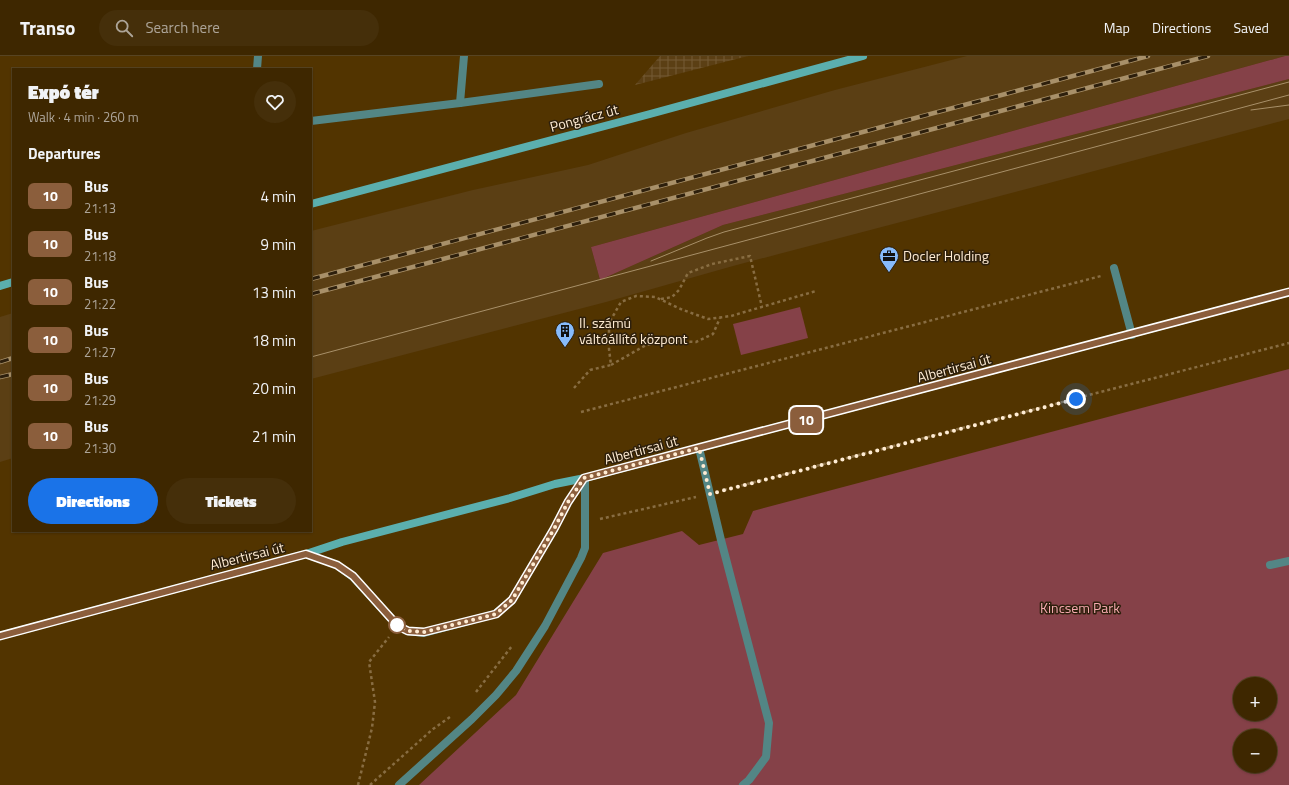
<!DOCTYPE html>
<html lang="en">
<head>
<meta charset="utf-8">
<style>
  :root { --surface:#3e2700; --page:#452f0a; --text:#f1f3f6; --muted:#ada599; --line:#574422; --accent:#1a73e8 }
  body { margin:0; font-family:"Titillium Web",sans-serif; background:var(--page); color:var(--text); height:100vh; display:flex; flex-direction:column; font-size:15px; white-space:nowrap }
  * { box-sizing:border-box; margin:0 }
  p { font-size:13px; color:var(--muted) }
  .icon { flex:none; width:22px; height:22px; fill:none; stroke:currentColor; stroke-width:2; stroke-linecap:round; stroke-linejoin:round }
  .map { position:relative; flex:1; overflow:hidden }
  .details { position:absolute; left:12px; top:12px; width:300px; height:464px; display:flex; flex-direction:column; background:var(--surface); border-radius:0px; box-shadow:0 1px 3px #0004,0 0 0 1px var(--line) }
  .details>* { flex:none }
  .badge { padding:0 8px; border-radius:6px; font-size:14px; line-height:26px }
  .controls { position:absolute; left:1233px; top:621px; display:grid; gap:8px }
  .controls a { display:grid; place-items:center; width:44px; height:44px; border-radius:50%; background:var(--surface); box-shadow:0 1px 3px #0004,0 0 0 1px var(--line); font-size:20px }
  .you { position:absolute; width:20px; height:20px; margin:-10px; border:3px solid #fff; border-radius:50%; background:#1a73e8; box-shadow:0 0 0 6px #1a73e833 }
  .map>.badge { position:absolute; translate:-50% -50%; box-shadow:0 0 0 2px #fff }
  h2 { padding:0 16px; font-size:15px; line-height:36px }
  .round { display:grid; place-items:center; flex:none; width:42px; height:42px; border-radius:21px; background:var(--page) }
  .head { display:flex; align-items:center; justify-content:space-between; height:68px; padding:0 16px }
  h1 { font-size:19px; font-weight:800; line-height:30px }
  .primary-button { display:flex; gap:8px; margin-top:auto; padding:8px 16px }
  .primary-button a { flex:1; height:46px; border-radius:24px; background:var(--accent); color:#fff; font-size:16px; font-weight:800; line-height:46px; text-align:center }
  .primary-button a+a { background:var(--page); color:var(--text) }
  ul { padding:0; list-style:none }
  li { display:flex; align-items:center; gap:12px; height:48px; padding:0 16px }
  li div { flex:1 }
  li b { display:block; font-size:15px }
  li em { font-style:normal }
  li .badge { min-width:44px; font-weight:700; text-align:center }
  header { display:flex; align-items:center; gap:24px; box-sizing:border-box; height:56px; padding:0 20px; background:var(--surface); border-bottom:1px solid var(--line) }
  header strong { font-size:19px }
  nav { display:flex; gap:22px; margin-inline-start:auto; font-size:14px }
  .search { width:280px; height:36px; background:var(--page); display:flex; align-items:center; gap:10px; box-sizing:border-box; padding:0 14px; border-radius:22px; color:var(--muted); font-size:15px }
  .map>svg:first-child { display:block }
</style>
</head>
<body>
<header>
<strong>Transo</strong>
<div class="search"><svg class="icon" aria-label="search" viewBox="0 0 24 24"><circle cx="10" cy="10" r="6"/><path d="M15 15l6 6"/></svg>Search here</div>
<nav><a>Map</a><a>Directions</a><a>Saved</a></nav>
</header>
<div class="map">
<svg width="1289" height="729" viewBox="0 0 1289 729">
  <defs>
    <pattern id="industrial-grid" width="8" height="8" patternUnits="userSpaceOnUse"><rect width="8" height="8" fill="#5b3f14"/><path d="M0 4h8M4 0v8" fill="none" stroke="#745b35"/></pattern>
  </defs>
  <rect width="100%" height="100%" fill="#523400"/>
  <g fill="#5b3f14">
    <path d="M967 0H1285L591 191 600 224 723 169 1289 23V63L1053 126 733 210 606 246 311 323V175L473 134 588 109 686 77 835 34Z"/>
    <path d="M13 257V402L0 406V261Z"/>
  </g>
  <path fill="url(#industrial-grid)" d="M660 0H748L635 29Z"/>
  <g fill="#854148" fill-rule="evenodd">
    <path d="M1285 0H1289V23L723 169 600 224 591 191Z"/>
    <path d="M800 251 808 282 741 299 733 268Z"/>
    <path d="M1289 313V729H419L516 639 603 497 682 475 699 489 743 478 753 455ZM1240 628H1270V658H1240ZM1240 680H1270V710H1240Z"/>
  </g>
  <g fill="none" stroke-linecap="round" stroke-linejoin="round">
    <g stroke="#886d42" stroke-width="2.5" stroke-dasharray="3 3" stroke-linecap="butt">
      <path d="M661 243 672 241 679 234 688 217 712 208 750 200 762 251"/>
      <path d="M611 309 646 289 676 285 696 286 713 278 720 262"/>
      <path d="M574 332 590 314 611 309 609 293V267L621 246 636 240 655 241 683 254 708 263 731 260 816 235"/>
      <path d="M581 356 1101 220"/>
      <path d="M724 434 1289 287"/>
      <path d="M600 463 696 441"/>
      <path d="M476 636 512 590"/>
      <path d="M358 729 372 672 375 646 369 606 389 581"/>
      <path d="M370 729 433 673 450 661"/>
    </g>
    <g stroke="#538685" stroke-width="8">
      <path d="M257 13 258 0"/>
      <path d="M460 47 599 28"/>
      <path d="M311 65 460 47 464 0"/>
      <path d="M699 392 721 484 769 667 766 701 749 724 743 729"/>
      <path d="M306 498 337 509 353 521 398 570 408 575 424 577 495 558 512 544 554 473 568 446 585 422"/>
      <path d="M1270 509 1289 505"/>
      <path d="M399 729 472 663 496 639 516 615 545 570 581 502 585 492V422"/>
    </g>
    <path stroke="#538685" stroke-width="8" d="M1114 212 1132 279"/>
    <g stroke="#5bafae" stroke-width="8">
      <path d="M311 148 650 58 863 0"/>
      <path d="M0 230 13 226"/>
      <path d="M0 580 216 522 306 498 342 486 510 442 555 428 585 422 1289 236"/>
    </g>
    <g stroke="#a89069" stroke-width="1">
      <path d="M1251 54 1289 49"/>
      <path d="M651 205 707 182 724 176 1289 26"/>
      <path d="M311 301 1289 39"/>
    </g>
    <defs>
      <g id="rail">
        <path d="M311 223 1148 0"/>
        <path d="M311 238 1208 0"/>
        <path d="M0 306 13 302"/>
        <path d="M0 321 13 318"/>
      </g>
    </defs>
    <use href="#rail" stroke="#a89069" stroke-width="4.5"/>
    <use href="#rail" stroke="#2d1f0c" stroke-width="3" stroke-dasharray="9" stroke-linecap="butt"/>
  </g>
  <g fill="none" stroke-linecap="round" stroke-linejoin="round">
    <defs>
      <path id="line" d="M0 580 216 522 306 498 337 509 353 520 398 570 408 575 424 576 496 558 512 544 554 473 568 446 584 422 1289 236"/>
    </defs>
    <use href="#line" stroke="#fff" stroke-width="9"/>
    <use href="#line" stroke="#8b5e3c" stroke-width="6"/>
    <path stroke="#ffecd3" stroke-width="4" stroke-dasharray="0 7.2" d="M397 569 408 575 424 576 496 558 512 544 554 473 568 446 584 422 699 392 710 438 1076 343"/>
  </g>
  <defs>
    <symbol id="office-pin" viewBox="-11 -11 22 30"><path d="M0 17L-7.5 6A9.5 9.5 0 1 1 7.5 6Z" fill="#87bbfb" stroke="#2d1f0c"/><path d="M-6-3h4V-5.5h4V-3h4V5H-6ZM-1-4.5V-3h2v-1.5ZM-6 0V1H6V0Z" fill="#111"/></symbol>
    <symbol id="building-pin" viewBox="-11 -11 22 30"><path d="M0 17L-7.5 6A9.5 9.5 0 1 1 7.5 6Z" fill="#87bbfb" stroke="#2d1f0c"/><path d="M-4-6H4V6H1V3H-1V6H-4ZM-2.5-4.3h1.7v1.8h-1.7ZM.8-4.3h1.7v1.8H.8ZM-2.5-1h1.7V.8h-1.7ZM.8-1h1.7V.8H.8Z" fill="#111"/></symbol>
  </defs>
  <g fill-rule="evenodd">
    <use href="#office-pin" x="878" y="189" width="22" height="30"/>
    <use href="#building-pin" x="554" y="264" width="22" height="30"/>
  </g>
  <circle fill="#fff" stroke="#8b5e3c" stroke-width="2" cx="397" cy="569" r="8"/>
  <g text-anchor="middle" stroke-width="3" stroke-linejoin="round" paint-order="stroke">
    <g font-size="14" fill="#ffecd3" stroke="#2d1f0c">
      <text transform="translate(584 62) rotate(-15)" y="5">Pongrácz út</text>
      <text transform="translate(954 312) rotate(-15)" y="5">Albertirsai út</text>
      <text transform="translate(641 394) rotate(-15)" y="5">Albertirsai út</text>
      <text transform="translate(247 500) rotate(-14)" y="5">Albertirsai út</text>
    </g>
    <g font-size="14" fill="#ffecd3" stroke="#2d1f0c" text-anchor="start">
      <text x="903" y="205">Docler Holding</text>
      <text x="579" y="272">II. számú<tspan x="579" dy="16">váltóállító központ</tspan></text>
    </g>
    <g font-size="14" fill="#f6aab0" stroke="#2d1f0c">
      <text x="1080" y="557">Kincsem Park</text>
    </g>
  </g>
</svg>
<div class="controls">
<a>+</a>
<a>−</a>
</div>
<div class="you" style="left:1076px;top:343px"></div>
<b class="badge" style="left:806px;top:364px;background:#8b5e3c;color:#fff">10</b>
<section class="details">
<div class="head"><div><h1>Expó tér</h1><p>Walk · 4 min · 260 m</p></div><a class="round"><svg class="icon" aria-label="heart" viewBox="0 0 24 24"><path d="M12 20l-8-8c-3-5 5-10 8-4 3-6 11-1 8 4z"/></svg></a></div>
<h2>Departures</h2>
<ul>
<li><span class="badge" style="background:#8b5e3c;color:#fff">10</span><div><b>Bus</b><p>21:13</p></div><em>4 min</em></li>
<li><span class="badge" style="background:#8b5e3c;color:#fff">10</span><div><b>Bus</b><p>21:18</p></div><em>9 min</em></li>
<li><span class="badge" style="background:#8b5e3c;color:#fff">10</span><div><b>Bus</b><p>21:22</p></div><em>13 min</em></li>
<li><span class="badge" style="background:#8b5e3c;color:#fff">10</span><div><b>Bus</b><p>21:27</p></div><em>18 min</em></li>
<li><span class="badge" style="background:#8b5e3c;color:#fff">10</span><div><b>Bus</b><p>21:29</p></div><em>20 min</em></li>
<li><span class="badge" style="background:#8b5e3c;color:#fff">10</span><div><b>Bus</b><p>21:30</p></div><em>21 min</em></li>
</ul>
<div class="primary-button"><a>Directions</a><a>Tickets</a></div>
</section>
</div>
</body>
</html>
